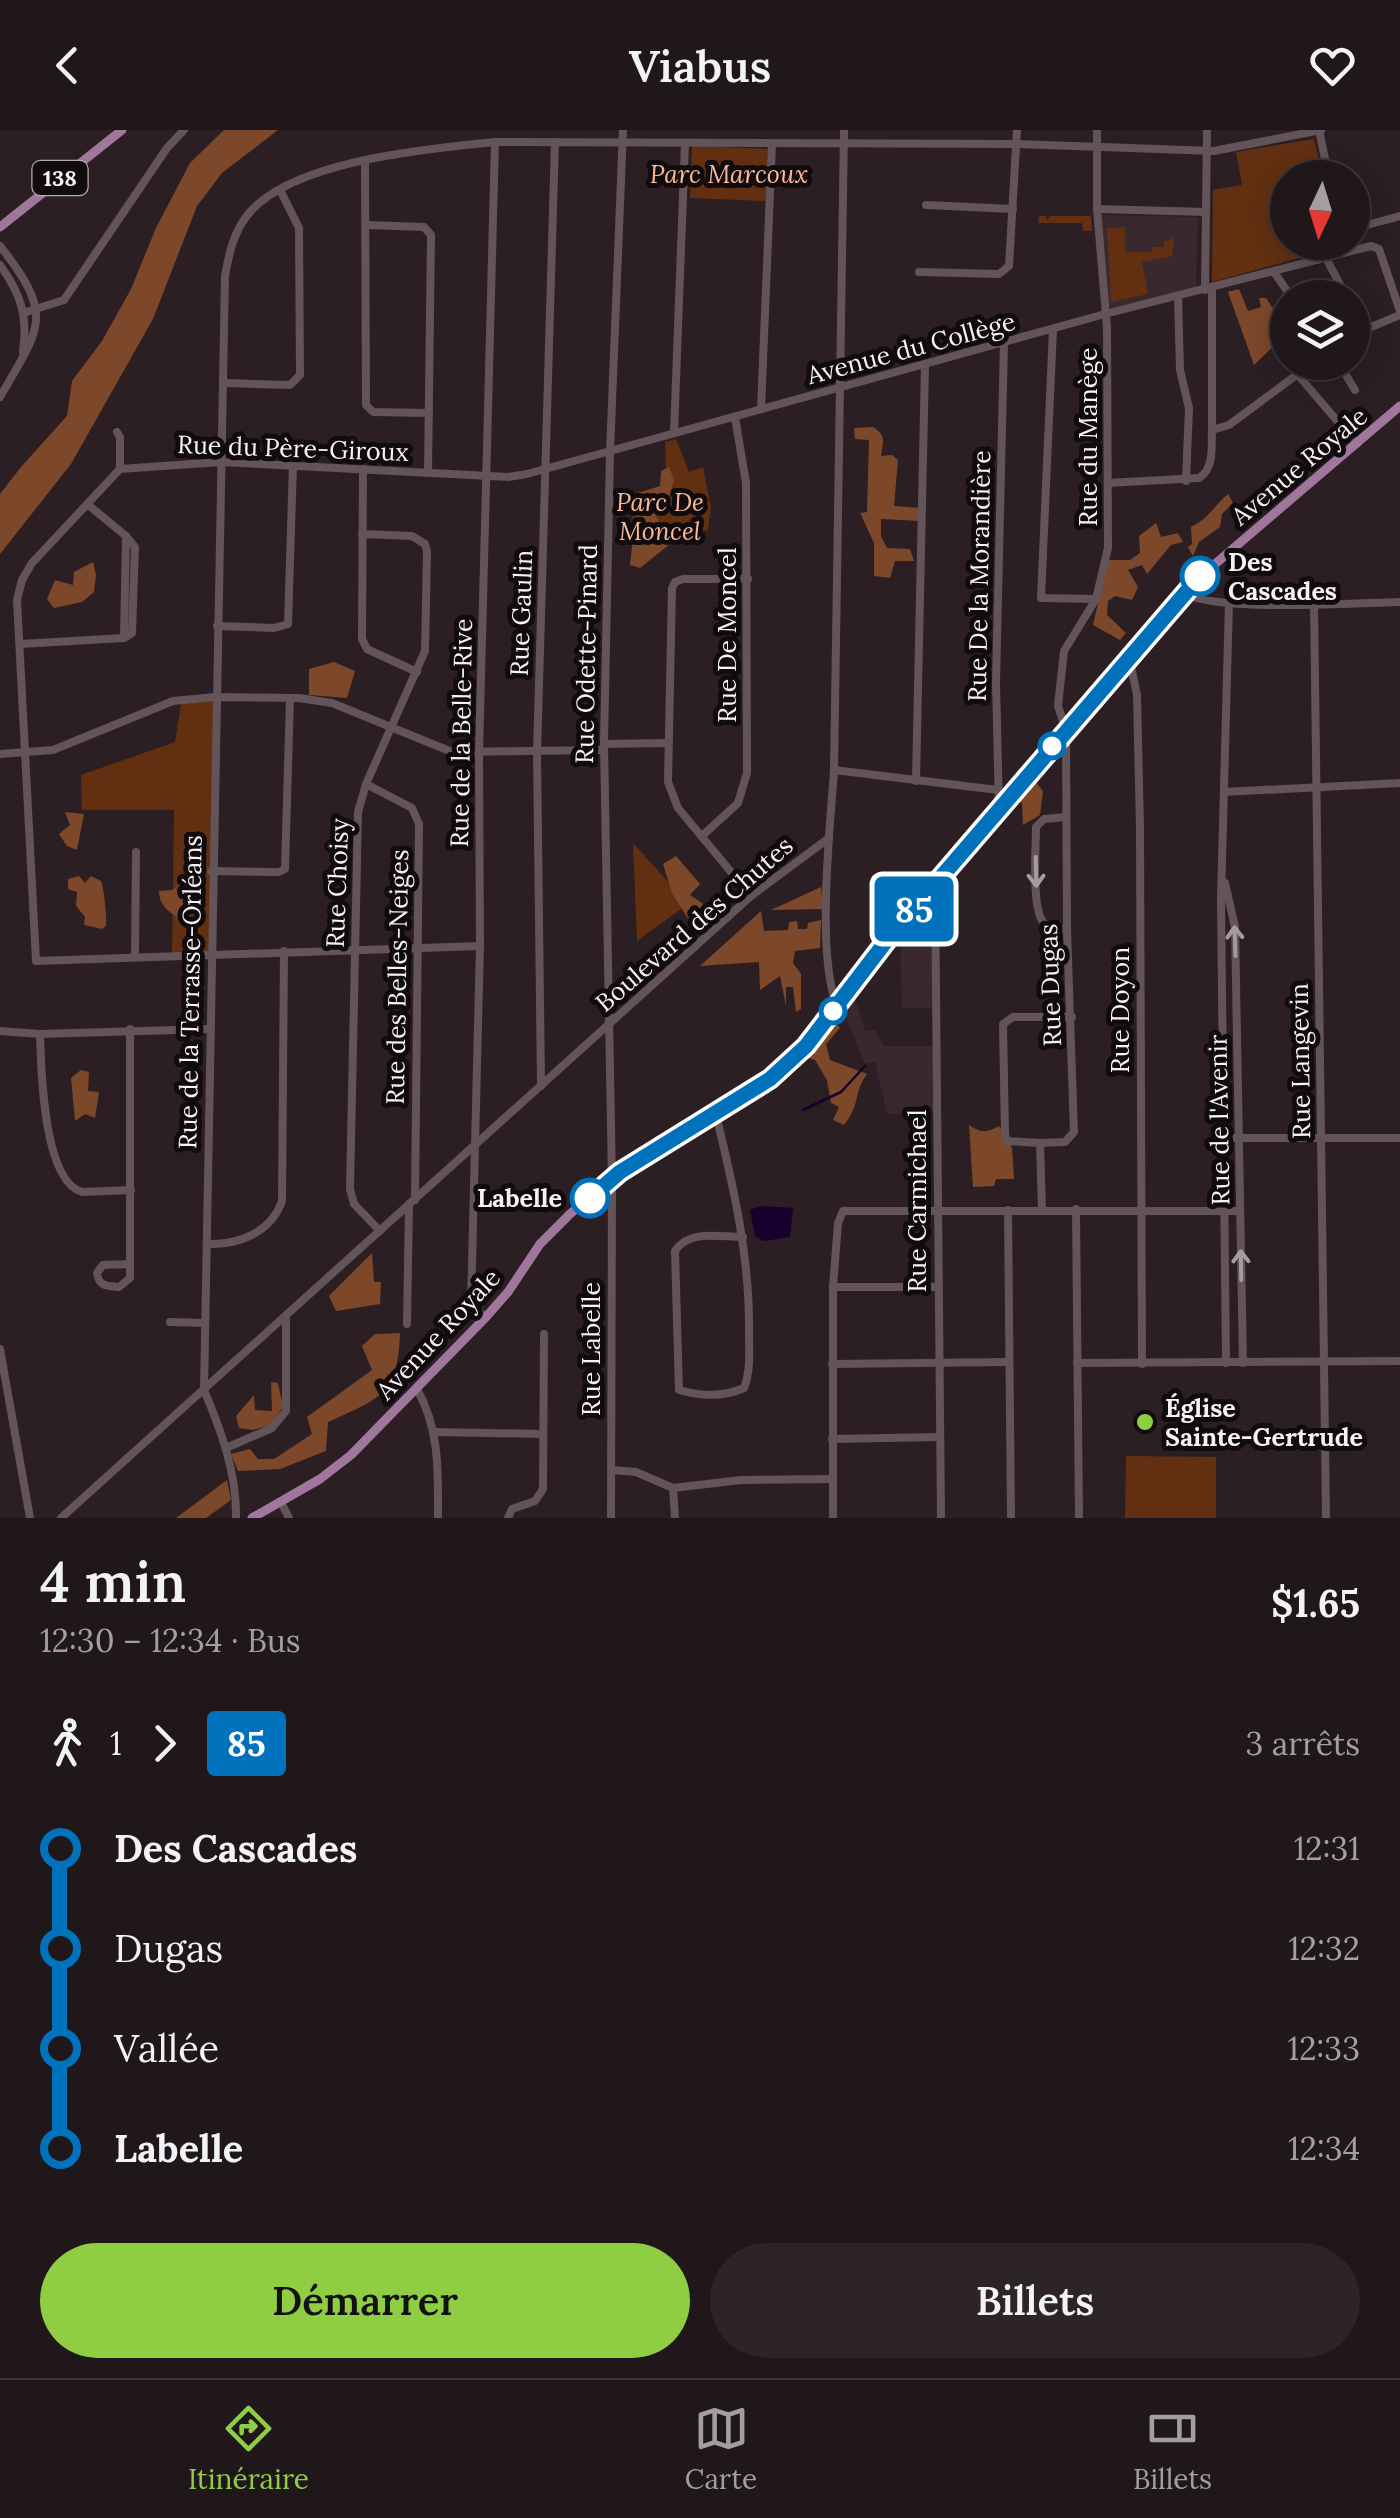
<!DOCTYPE html>
<html lang="fr">
<head>
<meta charset="utf-8">
<style>
  :root { --surface:#20171a; --page:#2d2427; --text:#f1f3f6; --muted:#a29fa2; --line:#3d3639; --accent:#8fcd42 }
  body { margin:0; font-family:Lora,serif; background:var(--page); color:var(--text); height:100vh; display:flex; flex-direction:column; font-size:38px; white-space:nowrap }
  * { box-sizing:border-box; margin:0 }
  p { font-size:32px; color:var(--muted) }
  .icon { flex:none; width:55px; height:55px; fill:none; stroke:currentColor; stroke-width:2; stroke-linecap:round; stroke-linejoin:round }
  .map { position:relative; height:1388px; overflow:hidden }
  .drawer { display:flex; flex-direction:column; background:var(--surface); flex:1 }
  .drawer>* { flex:none }
  .badge { padding:0 20px; border-radius:8px; font-size:35px; line-height:65px }
  .needle { width:65px; rotate:184deg }
  .buttons { position:absolute; left:1270px; top:30px; display:grid; gap:20px }
  .buttons a { display:grid; place-items:center; width:100px; height:100px; border-radius:50%; background:var(--surface); box-shadow:0 5px 25px #0003,0 0 0 2px var(--line); font-size:50px }
  .map>.badge { position:absolute; translate:-50% -50%; box-shadow:0 0 0 5px #fff }
  .legs { display:flex; align-items:center; gap:15px; height:110px; padding:0 40px; font-size:32px }
  .legs p { margin-inline-start:auto }
  .overview { display:flex; align-items:center; justify-content:space-between; height:170px; padding:0 40px }
  h1 { font-size:55px; font-weight:600; line-height:75px }
  .cta { display:flex; gap:20px; margin-top:auto; padding:20px 40px }
  .cta a { flex:1; height:115px; border-radius:60px; background:var(--accent); color:#111; font-size:40px; font-weight:600; line-height:115px; text-align:center }
  .cta a+a { background:var(--page); color:var(--text) }
  ul { padding:0 40px; list-style:none }
  li { display:flex; align-items:center; gap:35px; height:100px; font-size:38px }
  li i { display:grid; place-items:center; width:15px; height:100%; margin:0 12px; background:currentColor }
  li i::after { content:''; width:25px; height:25px; margin:-12px; border:8px solid; border-radius:50%; background:var(--surface) }
  li p { margin-inline-start:auto }
  li:first-child i { background:linear-gradient(#0000 50%,currentColor 0) }
  li:last-child i { background:linear-gradient(currentColor 50%,#0000 0) }
  header { display:flex; justify-content:space-between; align-items:center; height:130px; padding:0 40px; background:var(--surface); font-size:45px; font-weight:600 }
  .dock { display:flex; justify-content:space-around; align-items:center; height:140px; border-top:2px solid var(--line); background:var(--surface); font-size:28px; color:var(--muted) }
  .dock a { display:grid; justify-items:center; gap:5px }
  .dock .active { color:var(--accent) }
  .map>svg:first-child { display:block }
</style>
</head>
<body>
<header><svg class="icon" aria-label="back" viewBox="0 0 24 24"><path d="M15 5l-7 7 7 7"/></svg>Viabus<svg class="icon" aria-label="heart" viewBox="0 0 24 24"><path d="M12 20l-8-8c-3-5 5-10 8-4 3-6 11-1 8 4z"/></svg></header>
<div class="map">
<svg width="1400" height="1388" viewBox="0 0 1400 1388">
  <rect width="100%" height="100%" fill="#2b1f23"/>
  <g fill="#3a282f">
    <path d="M1100 85 1198 87 1196 158 1114 179 1107 174Z"/>
    <path d="M935 754 936 878H902L900 796Z"/>
    <path d="M852 857 865 901 875 900 884 916H936L937 981 887 984 875 932 864 933 840 872Z"/>
  </g>
  <g fill="#623011">
    <path d="M1314 9 1323 47 1288 48V112L1338 113 1339 117 1212 152 1213 60 1242 55 1236 22Z"/>
    <path d="M692 16 768 19 766 71 690 68Z"/>
    <path d="M1039 86H1046L1047 90 1050 86H1091L1092 101H1083L1082 93H1038Z"/>
    <path d="M1125 97V122H1152L1153 117H1164V112L1174 108 1172 126 1142 132 1148 164 1111 172 1107 98Z"/>
    <path d="M676 309 689 342 703 337 711 378 708 400 668 411 637 426 631 398 636 363 667 359 665 312Z"/>
    <path d="M215 567 211 823 172 825 174 680H82L81 645 175 612 182 568Z"/>
    <path d="M633 713 688 774 637 811Z"/>
    <path d="M1126 1326 1216 1327V1388H1125Z"/>
  </g>
  <g fill="#7d482a">
    <path d="M224 0H278L222 43 197 76 153 189 71 334 0 424V364L21 337 67 286 72 251 102 211 131 159 156 98 190 33Z"/>
    <path d="M1239 159 1248 181 1261 177 1259 168H1266L1285 196 1275 204V215L1254 235 1228 162Z"/>
    <path d="M873 297C887 306 883 311 881 326L892 325 898 330 894 376 921 378 920 391 881 389V406L887 418 910 419 914 431H895L890 448 874 446V413L860 383 867 382 869 310 855 309 854 298Z"/>
    <path d="M669 337 674 350 669 366 656 372 653 380 670 414 640 438 630 435 638 363 660 356 661 341Z"/>
    <path d="M1228 364 1233 373 1222 384 1220 397 1199 412 1193 426 1188 417 1192 414 1191 397C1208 389 1214 376 1228 364Z"/>
    <path d="M1156 393 1161 407 1178 403 1183 412 1171 415 1147 444 1142 435 1128 440 1138 457 1132 470 1115 466 1108 471 1107 485 1126 503 1120 510 1093 495 1108 430H1130L1140 423 1139 406Z"/>
    <path d="M93 432 96 445 94 462 82 472 54 478 47 469 55 450 73 455 74 442Z"/>
    <path d="M334 532 355 541 347 568 309 565V539Z"/>
    <path d="M1034 650 1043 661 1040 685 1023 695 1022 673 1015 670Z"/>
    <path d="M65 682 84 684 77 720 67 716 59 704 70 695Z"/>
    <path d="M676 726 700 754 690 765 705 775 689 790 672 763 663 734Z"/>
    <path d="M79 746 85 753 91 746 101 751C104 757 107 788 106 796L102 799 84 795 85 787 76 776 77 762 68 759V749Z"/>
    <path d="M180 754 188 758 183 790C171 784 159 776 159 761L172 760Z"/>
    <path d="M821 757 823 779 771 780Z"/>
    <path d="M761 781 764 801 788 800 789 792 797 791 798 799H807L808 793 821 790 820 818 795 821 793 833 801 844V879L796 882 793 857H786V876L780 846 760 860 759 832 700 836Z"/>
    <path d="M834 891 840 898 826 914 830 930 867 944C853 963 861 974 844 995L833 990 839 977 831 973 827 950 815 930 805 927Z"/>
    <path d="M81 940 89 942 88 961 99 962 95 988 85 984 75 991 71 948Z"/>
    <path d="M969 995C981 1003 987 1003 999 996L1012 1018 1014 1049H996L994 1056 973 1057Z"/>
    <path d="M372 1123 374 1152H381L380 1174 336 1181 329 1166Z"/>
    <path d="M400 1203C398 1265 379 1269 328 1292L326 1321 280 1339 238 1341 231 1324 250 1319 258 1329H274L312 1304 307 1287 372 1240 362 1216 375 1204Z"/>
    <path d="M271 1252 278 1253 283 1277 270 1295 253 1300 239 1298 236 1286 254 1265 255 1280 272 1281Z"/>
    <path d="M227 1350 231 1370 206 1388H176Z"/>
  </g>
  <path fill="#16012e" d="M760 1076 793 1078 790 1107 764 1111 755 1106 750 1080Z"/>
  <g fill="none" stroke-linecap="round" stroke-linejoin="round">
    <path stroke="#16012e" stroke-width="2.5" d="M803 980 841 962 865 936"/>
    <g stroke="#625459" stroke-width="8">
      <path d="M1319 0 1329 48"/>
      <path d="M365 32 366 275 373 282 429 283"/>
      <path d="M926 75 1013 79"/>
      <path d="M1097 79 1206 82"/>
      <path d="M367 95 424 97 431 105 428 343"/>
      <path d="M1352 99 1400 86"/>
      <path d="M0 116C55 186 41 196 0 267"/>
      <path d="M1326 128 1347 168"/>
      <path d="M0 135C21 164 28 186 23 222"/>
      <path d="M919 142 999 144 1009 136 1017 0"/>
      <path d="M1274 142 1292 168"/>
      <path d="M1205 160 1207 0"/>
      <path d="M1178 167 1180 240 1189 278 1186 351"/>
      <path d="M1352 177 1364 198"/>
      <path d="M26 182 64 170 167 18 184 0"/>
      <path d="M1053 199 1041 468 1096 469"/>
      <path d="M1352 205 1400 185"/>
      <path d="M1338 232 1355 260"/>
      <path d="M1298 245 1357 314"/>
      <path d="M224 253 290 255 300 245 299 98 280 60"/>
      <path d="M761 279 772 14"/>
      <path d="M1212 300V158"/>
      <path d="M117 302 120 307V339"/>
      <path d="M674 303 685 13"/>
      <path d="M363 339 362 509 367 519 417 542"/>
      <path d="M1108 353 1199 348C1215 338 1211 316 1212 300L1229 295 1314 232"/>
      <path d="M362 404 412 406 425 414 427 421 425 521 366 654 358 682 350 1059 354 1074 380 1101"/>
      <path d="M748 449H683L675 452 672 458 668 652 678 678 751 766"/>
      <path d="M1185 464C1222 482 1353 473 1400 472"/>
      <path d="M1314 473 1326 1388"/>
      <path d="M217 496 274 498 288 494 293 335"/>
      <path d="M124 508 126 406"/>
      <path d="M21 514 124 508 132 503 135 417 126 406 87 374"/>
      <path d="M1129 527 1137 565 1140 699 1142 1234"/>
      <path d="M604 614 668 613"/>
      <path d="M0 624 53 620 173 571 215 567 299 568 332 573 452 622 604 620"/>
      <path d="M834 640 998 660"/>
      <path d="M916 651 925 235"/>
      <path d="M366 654 412 678 419 694 415 1070"/>
      <path d="M1224 662 1400 653"/>
      <path d="M999 679 996 552 1004 214"/>
      <path d="M1065 687 1044 689 1036 697C1036 717 1031 780 1044 793 1050 798 1059 799 1067 800"/>
      <path d="M702 706 738 673 747 643 746 353 735 287"/>
      <path d="M211 741 279 742 285 739 290 568"/>
      <path d="M1225 753 1235 797 1243 1233"/>
      <path d="M935 754 941 1388"/>
      <path d="M480 816 36 831 17 470 22 450 32 433 120 339 221 332 508 347 527 344 1105 184 1371 116 1379 119 1400 181"/>
      <path d="M135 827 136 722"/>
      <path d="M837 876C816 823 830 700 834 640L844 0"/>
      <path d="M130 899V1148L119 1157C107 1156 99 1157 97 1143L103 1135 130 1134"/>
      <path d="M0 901 40 904 209 899"/>
      <path d="M40 904C41 938 43 1051 82 1062L131 1060"/>
      <path d="M541 956 537 622 555 12"/>
      <path d="M711 984 718 993C735 1063 750 1131 749 1203 749 1222 751 1240 744 1258 724 1267 700 1266 679 1260L675 1121C689 1099 720 1107 743 1107"/>
      <path d="M1224 1008H1400"/>
      <path d="M1040 1013 1007 1011 1005 1005 1003 894 1013 887H1072"/>
      <path d="M1076 1079 1079 1388"/>
      <path d="M1008 1080 1011 1388"/>
      <path d="M1042 1080 1040 1013 1065 1012 1074 1002 1067 800 1066 600 1058 576 1064 521 1096 469 1108 418 1107 197 1097 79V0"/>
      <path d="M207 1114C238 1115 271 1103 282 1071L284 821"/>
      <path d="M833 1157H938"/>
      <path d="M486 1187 471 1175 480 816 479 623 495 12"/>
      <path d="M170 1192 205 1193"/>
      <path d="M407 1194 409 1074"/>
      <path d="M0 1219 30 1388"/>
      <path d="M1077 1233 1400 1231"/>
      <path d="M1226 1233 1221 768 1229 472"/>
      <path d="M832 1234 1009 1232"/>
      <path d="M417 1259C440 1300 438 1342 438 1388"/>
      <path d="M434 1302 543 1304"/>
      <path d="M832 1309 940 1307"/>
      <path d="M226 1318 272 1298 286 1281V1186"/>
      <path d="M611 1340 636 1342 673 1358 741 1350 832 1349"/>
      <path d="M673 1358 675 1388"/>
      <path d="M281 1372 289 1388"/>
      <path d="M61 1388 751 766 829 708"/>
      <path d="M236 1388C237 1344 221 1300 204 1260L225 146C229 123 234 100 250 82 296 30 428 19 495 12L1017 14 1214 21 1321 0"/>
      <path d="M508 1388 512 1379 535 1371 543 1359 544 1204"/>
      <path d="M611 1388 612 1050 604 614 610 322 623 0"/>
      <path d="M833 1388V1157L838 1093 843 1081H1240"/>
    </g>
    <g stroke="#a0769d" stroke-width="9">
      <path d="M0 97 122 0"/>
      <path d="M252 1388 320 1349 351 1325 486 1187 508 1162 540 1114 570 1084 620 1042 769 949 807 915 887 810 1201 446 1400 276"/>
    </g>
  </g>
  <defs><path id="oneway-shaft" d="M-6 0H5M1.5-3L5.5 0L1.5 3" fill="none" stroke-width="1.6" stroke-linecap="round" stroke-linejoin="round" transform="scale(2.5)"/></defs>
  <g stroke="#a69b9f">
    <use href="#oneway-shaft" transform="translate(1036 742) rotate(89)"/>
    <use href="#oneway-shaft" transform="translate(1235 811) rotate(-92)"/>
    <use href="#oneway-shaft" transform="translate(1241 1135) rotate(-91)"/>
  </g>
  <g fill="none" stroke-linecap="round" stroke-linejoin="round">
    <defs>
      <path id="line-1" d="M590 1068 620 1042 770 949 806 916 887 810 1200 446"/>
    </defs>
    <use href="#line-1" stroke="#fff" stroke-width="22"/>
    <use href="#line-1" stroke="#0072bc" stroke-width="15"/>
  </g>
  <g fill="#fff" stroke="#0072bc" stroke-width="5">
    <circle cx="1200" cy="446" r="18"/>
    <circle cx="1052" cy="616" r="12"/>
    <circle cx="833" cy="881" r="12"/>
    <circle cx="590" cy="1068" r="18"/>
  </g>
  <circle fill="#8fcd42" stroke="#100b0d" stroke-width="4" cx="1145" cy="1292" r="10"/>
  <g text-anchor="middle" stroke-width="10" stroke-linejoin="round" paint-order="stroke">
    <rect fill="#100b0d" stroke="#b4acaf" stroke-width="2.5" x="32.5" y="31" width="55" height="34" rx="8"/>
    <g font-size="22" font-weight="bold" fill="#faf1f4">
      <text x="60" y="56">138</text>
    </g>
    <g font-size="25" font-style="italic" fill="#fdb996" stroke="#100b0d">
      <text x="729" y="53">Parc Marcoux</text>
      <text x="660" y="381">Parc De<tspan x="660" dy="29">Moncel</tspan></text>
    </g>
    <g font-size="25" fill="#faf1f4" stroke="#100b0d">
      <text transform="translate(911 218) rotate(-15)" y="9">Avenue du Collège</text>
      <text transform="translate(1088 307) rotate(-90)" y="9">Rue du Manège</text>
      <text transform="translate(293 318) rotate(2)" y="9">Rue du Père-Giroux</text>
      <text transform="translate(1299 336) rotate(-40)" y="9">Avenue Royale</text>
      <text transform="translate(979 446) rotate(-89)" y="9">Rue De la Morandière</text>
      <text transform="translate(521 483) rotate(-88)" y="9">Rue Gaulin</text>
      <text transform="translate(727 505) rotate(-90)" y="9">Rue De Moncel</text>
      <text transform="translate(586 524) rotate(-89)" y="9">Rue Odette-Pinard</text>
      <text transform="translate(461 603) rotate(-89)" y="9">Rue de la Belle-Rive</text>
      <text transform="translate(337 753) rotate(-88)" y="9">Rue Choisy</text>
      <text transform="translate(694 794) rotate(-41)" y="9">Boulevard des Chutes</text>
      <text transform="translate(397 847) rotate(-89)" y="9">Rue des Belles-Neiges</text>
      <text transform="translate(1050 855) rotate(-92)" y="9">Rue Dugas</text>
      <text transform="translate(190 862) rotate(-89)" y="9">Rue de la Terrasse-Orléans</text>
      <text transform="translate(1120 880) rotate(-90)" y="9">Rue Doyon</text>
      <text transform="translate(1300 931) rotate(-91)" y="9">Rue Langevin</text>
      <text transform="translate(1219 990) rotate(-91)" y="9">Rue de l'Avenir</text>
      <text transform="translate(917 1071) rotate(-90)" y="9">Rue Carmichael</text>
      <text transform="translate(438 1204) rotate(-47)" y="9">Avenue Royale</text>
      <text transform="translate(591 1219) rotate(-90)" y="9">Rue Labelle</text>
    </g>
    <g font-size="25" font-weight="bold" fill="#faf1f4" stroke="#100b0d" text-anchor="start">
      <text x="1228" y="441">Des<tspan x="1228" dy="29">Cascades</tspan></text>
      <text x="562" y="1077" text-anchor="end">Labelle</text>
    </g>
    <g font-size="25" font-weight="bold" fill="#faf1f4" stroke="#100b0d" text-anchor="start">
      <text x="1165" y="1287">Église<tspan x="1165" dy="29">Sainte-Gertrude</tspan></text>
    </g>
  </g>
</svg>
<div class="buttons">
<a><svg class="needle" viewBox="-14 -14 28 28"><path d="M0-13l5 13h-10z" fill="#e53935"/><path d="M0 13l5-13h-10z" fill="#a29fa2"/></svg></a>
<a><svg class="icon" aria-label="layers" viewBox="0 0 24 24"><path d="M12 4l9 5-9 5-9-5zM3 14l9 5 9-5"/></svg></a>
</div>
<b class="badge" style="left:914px;top:779px;background:#0072bc;color:#fff">85</b>
</div>
<section class="drawer">
<div class="overview"><div><h1>4 min</h1><p>12:30 – 12:34 · Bus</p></div><b>$1.65</b></div>
<div class="legs"><svg class="icon" aria-label="walk" viewBox="0 0 24 24"><circle cx="13" cy="4" r="2"/><path d="M13 8l-2 6 4 7M11 14l-3 7M7 12l3-4h3l4 4"/></svg>1<svg class="icon" aria-label="forward" viewBox="0 0 24 24"><path d="M9 5l7 7-7 7"/></svg><b class="badge" style="background:#0072bc;color:#fff">85</b><p>3 arrêts</p></div>
<ul>
<li><i style="color:#0072bc"></i><b>Des Cascades</b><p>12:31</p></li>
<li><i style="color:#0072bc"></i><span>Dugas</span><p>12:32</p></li>
<li><i style="color:#0072bc"></i><span>Vallée</span><p>12:33</p></li>
<li><i style="color:#0072bc"></i><b>Labelle</b><p>12:34</p></li>
</ul>
<div class="cta"><a>Démarrer</a><a>Billets</a></div>
</section>
<nav class="dock">
<a class="active"><svg class="icon" aria-label="directions" viewBox="0 0 24 24"><path d="M12 3l9 9-9 9-9-9zM9 14v-3h6M13 9l2 2-2 2"/></svg>Itinéraire</a>
<a><svg class="icon" aria-label="map" viewBox="0 0 24 24"><path d="M3 6l6-2 6 2 6-2v14l-6 2-6-2-6 2zM9 4v14M15 6v14"/></svg>Carte</a>
<a><svg class="icon" aria-label="tickets" viewBox="0 0 24 24"><path d="M3 7h18v10H3zM15 7v10"/></svg>Billets</a>
</nav>
</body>
</html>
